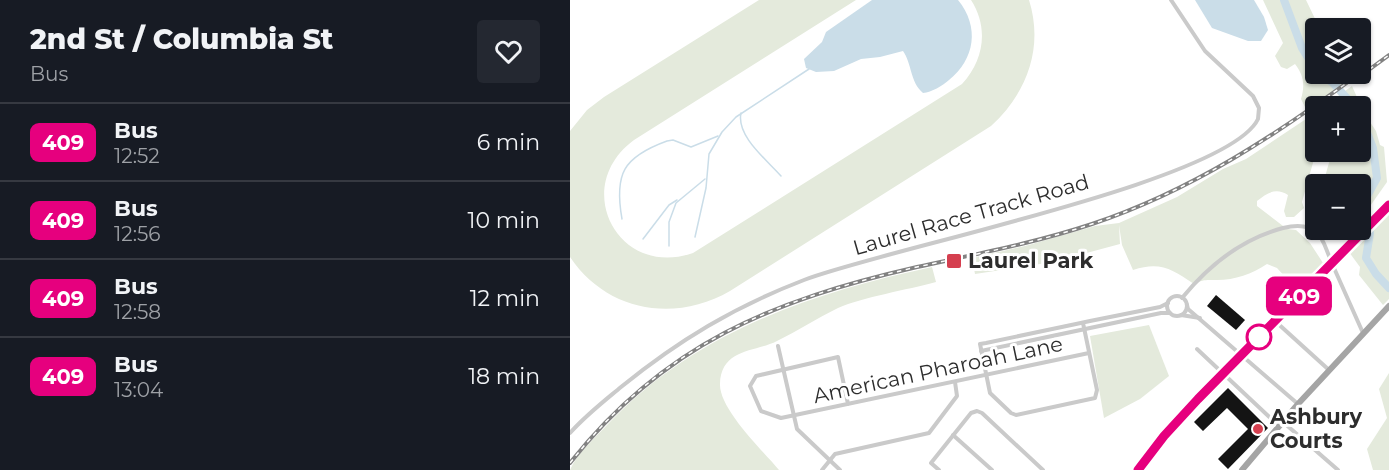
<!DOCTYPE html>
<html lang="en">
<head>
<meta charset="utf-8">
<style>
  :root { --surface:#171b24; --page:#242831; --text:#f1f3f6; --muted:#9ea1a6; --line:#363941 }
  body { margin:0; font-family:Montserrat,sans-serif; background:var(--page); color:var(--text); height:100vh; display:flex; flex-direction:column; font-size:22px; white-space:nowrap }
  * { box-sizing:border-box; margin:0 }
  p { font-size:20px; color:var(--muted) }
  .icon { flex:none; width:33px; height:33px; fill:none; stroke:currentColor; stroke-width:2; stroke-linecap:round; stroke-linejoin:round }
  .map { position:relative; flex:1; overflow:hidden }
  .drawer { display:flex; flex-direction:column; background:var(--surface); width:570px }
  .drawer>* { flex:none }
  .badge { padding:0 12px; border-radius:9px; font-size:21px; line-height:39px }
  .tools { position:absolute; left:735px; top:18px; display:grid; gap:12px }
  .tools a { display:grid; place-items:center; width:66px; height:66px; border-radius:6px; background:var(--surface); box-shadow:0 2px 4px #0004; font-size:30px }
  .map>.badge { position:absolute; translate:-50% -50%; box-shadow:0 0 0 3px #fff }
  .round { display:grid; place-items:center; flex:none; width:63px; height:63px; border-radius:6px; background:var(--page) }
  .overview { display:flex; align-items:center; justify-content:space-between; height:102px; padding:0 30px }
  h1 { font-size:28px; font-weight:800; line-height:45px }
  ul { padding:0; list-style:none }
  li { display:flex; align-items:center; gap:18px; height:78px; padding:0 30px; border-top:2px solid var(--line) }
  li div { flex:1 }
  li b { display:block; font-size:22px }
  li em { font-style:normal }
  li .badge { min-width:66px; font-weight:700; text-align:center }
  main { display:flex; flex:1; min-height:0 }
  .map>svg:first-child { display:block }
</style>
</head>
<body>
<main>
<section class="drawer">
<div class="overview"><div><h1>2nd St / Columbia St</h1><p>Bus</p></div><a class="round"><svg class="icon" aria-label="heart" viewBox="0 0 24 24"><path d="M12 20l-8-8c-3-5 5-10 8-4 3-6 11-1 8 4z"/></svg></a></div>
<ul>
<li><span class="badge" style="background:#e6007e;color:#fff">409</span><div><b>Bus</b><p>12:52</p></div><em>6 min</em></li>
<li><span class="badge" style="background:#e6007e;color:#fff">409</span><div><b>Bus</b><p>12:56</p></div><em>10 min</em></li>
<li><span class="badge" style="background:#e6007e;color:#fff">409</span><div><b>Bus</b><p>12:58</p></div><em>12 min</em></li>
<li><span class="badge" style="background:#e6007e;color:#fff">409</span><div><b>Bus</b><p>13:04</p></div><em>18 min</em></li>
</ul>
</section>
<div class="map">
<svg width="819" height="470" viewBox="0 0 819 470">
  <rect width="100%" height="100%" fill="#fff"/>
  <g fill="#e4eadc">
    <path d="M189 0H286L64 140C0 187 48 279 123 253L392 84C414 60 419 28 401 0H459C474 48 457 93 421 126L160 291C105 323 37 312 0 257V131L17 110 34 97Z"/>
    <path d="M693 0H736L749 27 746 28V74H760L774 85 737 111 731 99C735 85 734 76 725 64L717 69 711 67 705 56 713 43Z"/>
    <path d="M782 86 794 113 806 131 810 145 814 147 817 182 791 219 790 184H753L762 152H790V106H754Z"/>
    <path d="M745 113 746 152 732 202 734 208 724 217H716L714 211 718 195C706 187 697 193 687 201V206L717 229 726 230 740 243 755 266 729 292 707 268 697 264C682 274 665 280 647 280 636 280 634 279 624 284 602 269 590 261 563 270L552 245 549 225 550 244 483 262 405 274 402 258 455 246 525 226 549 223 607 197 653 169 676 159Z"/>
    <path d="M819 214V299L813 305 789 275 790 267 779 252Z"/>
    <path d="M362 267 366 282C337 290 293 297 268 308 247 318 228 331 207 341 186 352 151 348 150 384 149 409 193 451 209 470H0C7 453 25 438 38 424 125 332 241 293 362 267Z"/>
    <path d="M579 325 599 376 570 399 534 418 520 336Z"/>
    <path d="M819 373V470H803L797 449 817 418 809 389Z"/>
  </g>
  <g fill="#cadde8">
    <path d="M302 0H388C410 27 405 59 379 80 372 86 362 92 353 93 340 82 342 64 333 51L310 57 291 59 264 71 246 72 236 68 234 59 252 42 256 32Z"/>
    <path d="M625 0H684L694 17 698 30 691 41H678L642 28Z"/>
  </g>
  <g fill="none" stroke-linecap="round" stroke-linejoin="round">
    <g stroke="#cadde8" stroke-width="1.5">
      <path d="M171 113C166 136 197 160 211 176"/>
      <path d="M52 219C44 174 53 157 97 141L103 140 121 147 148 136"/>
      <path d="M125 237 136 188 139 154 152 132 166 117 239 69"/>
      <path d="M73 239 99 205 107 200"/>
      <path d="M99 246V222L106 203 135 179"/>
    </g>
    <g stroke="#cadde8" stroke-width="8">
      <path d="M714 0 732 48 746 70"/>
      <path d="M749 74 763 83 784 106"/>
      <path d="M790 115 803 148 807 178 797 196 794 206V213L800 233 796 258 806 274 819 288"/>
    </g>
  </g>
  <g fill="#141414">
    <path d="M646 295 675 320 666 330 637 306Z"/>
    <path d="M658 388 698 428 658 469 648 459 678 429 657 408 633 431 624 422Z"/>
  </g>
  <g fill="none" stroke-linecap="round" stroke-linejoin="round">
    <g stroke="#cacaca" stroke-width="4">
      <path d="M764 268 793 333"/>
      <circle cx="607" cy="306" r="10"/>
      <path d="M612 298C639 265 671 239 713 228 725 225 738 224 747 233 754 239 756 250 760 258"/>
      <path d="M617 305 618 309 728 404"/>
      <path d="M611 315 630 318"/>
      <path d="M705 321 759 370"/>
      <path d="M513 323 527 390 525 398 446 415 441 413 420 393 410 344 416 343 506 324 520 321 590 307 598 303"/>
      <path d="M208 346 227 429 270 470"/>
      <path d="M627 349 709 426"/>
      <path d="M411 351 591 313H600"/>
      <path d="M278 404 268 357 186 376 180 386 191 411 211 418 519 353"/>
      <path d="M713 422 768 470"/>
      <path d="M0 433C15 416 33 402 51 387 109 340 164 307 234 280 313 249 658 182 688 119L689 108 683 96 635 51 601 0"/>
      <path d="M383 435 422 470"/>
      <path d="M252 470 265 454 359 433 387 396 385 382"/>
      <path d="M369 470 361 463 401 413 407 411 412 413 473 470"/>
    </g>
    <g stroke="#a5a5a5" stroke-width="6">
      <path d="M568 470 594 436 628 399 819 205"/>
      <path d="M672 470 728 404 819 306"/>
    </g>
    <defs>
      <g id="rail">
        <path d="M785 80 819 55"/>
        <path d="M0 463C94 344 203 300 347 267 406 254 465 243 522 224 621 191 706 135 789 74"/>
      </g>
    </defs>
    <use href="#rail" stroke="#828282" stroke-width="4"/>
    <use href="#rail" stroke="#fff" stroke-width="1.5" stroke-dasharray="4.5" stroke-linecap="butt"/>
  </g>
  <g fill="none" stroke-linecap="round" stroke-linejoin="round">
    <defs>
      <path id="line" d="M568 470 594 436 628 399 819 205"/>
    </defs>
    <use href="#line" stroke="#fff" stroke-width="14"/>
    <use href="#line" stroke="#e6007e" stroke-width="9"/>
  </g>
  <g fill="#d53f4f" stroke="#fff" stroke-width="2">
    <rect x="376" y="253" width="16" height="16" rx="3"/>
    <circle cx="688" cy="429" r="6"/>
  </g>
  <circle fill="#fff" stroke="#e6007e" stroke-width="3" cx="689" cy="337" r="12"/>
  <g text-anchor="middle" stroke-width="6" stroke-linejoin="round" paint-order="stroke">
    <g font-size="21" fill="#2d2d2d" stroke="#fff">
      <text transform="translate(401 215) rotate(-16)" y="7">Laurel Race Track Road</text>
      <text transform="translate(368 370) rotate(-12)" y="7">American Pharoah Lane</text>
    </g>
    <g font-size="21" font-weight="bold" fill="#2d2d2d" stroke="#fff" text-anchor="start">
      <text x="398" y="268">Laurel Park</text>
      <text x="700" y="424">Ashbury<tspan x="700" dy="24">Courts</tspan></text>
    </g>
  </g>
</svg>
<div class="tools">
<a><svg class="icon" aria-label="layers" viewBox="0 0 24 24"><path d="M12 4l9 5-9 5-9-5zM3 14l9 5 9-5"/></svg></a>
<a>+</a>
<a>−</a>
</div>
<b class="badge" style="left:729px;top:296px;background:#e6007e;color:#fff">409</b>
</div>
</main>
</body>
</html>
